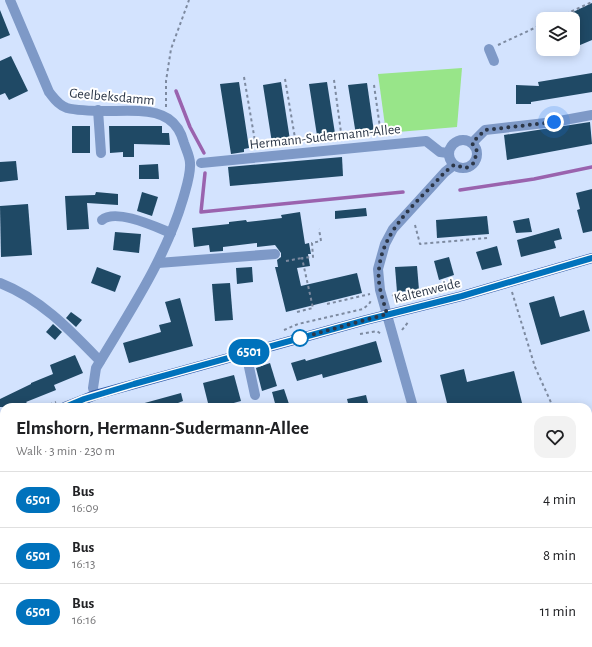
<!DOCTYPE html>
<html lang="en">
<head>
<meta charset="utf-8">
<style>
  :root { --surface:#fff; --page:#f2f2f2; --text:#202124; --muted:#757577; --line:#e0e0e0 }
  body { margin:0; font-family:"Alegreya Sans",sans-serif; background:var(--page); color:var(--text); height:100vh; display:flex; flex-direction:column; font-size:15px; white-space:nowrap }
  * { box-sizing:border-box; margin:0 }
  p { font-size:13px; color:var(--muted) }
  .icon { flex:none; width:22px; height:22px; fill:none; stroke:currentColor; stroke-width:2; stroke-linecap:round; stroke-linejoin:round }
  .map { position:relative; flex:1; overflow:hidden }
  .side { position:absolute; left:0px; top:403px; width:592px; height:244px; display:flex; flex-direction:column; background:var(--surface); border-radius:12px 12px 0 0; box-shadow:0 2px 10px #0003 }
  .side>* { flex:none }
  .badge { padding:0 8px; border-radius:13px; font-size:14px; line-height:26px }
  .tools { position:absolute; left:536px; top:12px; display:grid; gap:8px }
  .tools a { display:grid; place-items:center; width:44px; height:44px; border-radius:8px; background:var(--surface); box-shadow:0 2px 10px #0003; font-size:20px }
  .you { position:absolute; width:20px; height:20px; margin:-10px; border:3px solid #fff; border-radius:50%; background:#1a73e8; box-shadow:0 0 0 6px #1a73e833 }
  .map>.badge { position:absolute; translate:-50% -50%; box-shadow:0 0 0 2px #fff }
  .round { display:grid; place-items:center; flex:none; width:42px; height:42px; border-radius:12px; background:var(--page) }
  .summary { display:flex; align-items:center; justify-content:space-between; height:68px; padding:0 16px }
  h1 { font-size:19px; font-weight:700; line-height:30px }
  ul { padding:0; list-style:none }
  li { display:flex; align-items:center; gap:12px; height:56px; padding:0 16px; border-top:1px solid var(--line) }
  li div { flex:1 }
  li b { display:block; font-size:15px }
  li em { font-style:normal }
  li .badge { min-width:44px; font-weight:700; text-align:center }
  .map>svg:first-child { display:block }
</style>
</head>
<body>
<div class="map">
<svg width="592" height="647" viewBox="0 0 592 647">
  <rect width="100%" height="100%" fill="#d3e3fe"/>
  <g fill="#98e589">
    <path d="M462 68 457 127 386 133 378 74Z"/>
    <path d="M588 444 592 453V536L588 521Z"/>
    <path d="M588 622H592V647H248L303 643H588Z"/>
    <path d="M111 643H203L211 647H110Z"/>
  </g>
  <g fill="none" stroke-linecap="round" stroke-linejoin="round">
    <g stroke="#9a63ae" stroke-width="3.5">
      <path d="M176 91 190 127 204 153"/>
      <path d="M205 173 201 212 403 192"/>
      <path d="M460 190 534 179 592 167"/>
      <path d="M588 639H592"/>
      <path d="M510 647 524 643"/>
    </g>
  </g>
  <g fill="#1f4965">
    <path d="M592 3V40L573 48V12Z"/>
    <path d="M0 10 10 35 0 39Z"/>
    <path d="M11 56 28 91 9 100 5 93 0 95V61Z"/>
    <path d="M592 73V92L531 102V104H516V85L539 86 538 82Z"/>
    <path d="M239 82 249 148 244 149V152L231 154 220 84Z"/>
    <path d="M281 82 290 140 272 143 263 85Z"/>
    <path d="M327 82 336 140 318 142 309 84Z"/>
    <path d="M367 83 374 132 356 135 348 85Z"/>
    <path d="M590 122 592 144 507 160 504 135Z"/>
    <rect x="72" y="126" width="18" height="27"/>
    <path d="M109 126H162V133H169L170 145 134 144V157H123V152L110 153Z"/>
    <path d="M342 157 343 176 230 186 228 167Z"/>
    <path d="M16 161 18 180 0 182V162Z"/>
    <path d="M158 164 159 179H139V165Z"/>
    <path d="M592 189V231L583 233 577 210 580 209 576 193Z"/>
    <path d="M96 192 118 194V205L87 203 89 229 67 230 65 196 95 195Z"/>
    <path d="M142 192 158 197 152 216 137 211Z"/>
    <path d="M28 204 32 255 1 257 0 206Z"/>
    <path d="M366 208 367 216 335 219V211Z"/>
    <path d="M300 212 305 244 309 243 311 254H308L310 266 297 268 301 286 357 273 362 293 286 312 275 267H278L277 260 281 257V253L275 245 257 247V243L223 247V251L210 252 209 245 194 247 192 228 229 224V222L246 220 247 222 282 218 281 215Z"/>
    <path d="M487 216 489 234 437 238 436 220Z"/>
    <path d="M529 218 532 232 516 233 513 221Z"/>
    <path d="M559 228 562 239 554 241 556 248 521 257 517 240Z"/>
    <path d="M115 232 141 234 139 253 113 250Z"/>
    <path d="M497 246 502 265 482 270 476 252Z"/>
    <path d="M449 257 454 275 439 280 434 261Z"/>
    <path d="M417 266 419 290 397 292 395 267Z"/>
    <path d="M97 267 121 276 115 292 91 283Z"/>
    <path d="M252 267 253 282 237 284 236 268Z"/>
    <path d="M230 283 233 320 215 321 212 284Z"/>
    <path d="M554 296 560 317 584 310 590 331 541 345 529 303Z"/>
    <path d="M180 298 193 346 129 363 123 343 161 332 159 325 171 322 165 302Z"/>
    <path d="M71 312 82 320 76 327 66 318Z"/>
    <path d="M53 324 62 332 55 340 46 332Z"/>
    <path d="M376 341 382 362 323 378 322 374 297 381 291 363 305 359 306 361Z"/>
    <path d="M75 355 83 373 54 385 56 390 26 402 27 403 18 407H0V399L31 384V383L53 374 50 365Z"/>
    <path d="M270 363 277 386 262 391 256 368Z"/>
    <path d="M464 369 467 382 514 371 523 407H448L440 375Z"/>
    <path d="M234 375 241 401 219 407H209L203 383Z"/>
    <path d="M284 389 290 407H276L272 392Z"/>
    <path d="M181 393 183 401 178 403 179 407H141V404Z"/>
    <path d="M366 395 369 407H349L347 399Z"/>
  </g>
  <g fill="none" stroke-linecap="round" stroke-linejoin="round">
    <g stroke="#7d8aa0" stroke-width="2" stroke-dasharray="3 3" stroke-linecap="butt">
      <path d="M555 19 592 2"/>
      <path d="M498 45 543 24"/>
      <path d="M244 77 256 147"/>
      <path d="M285 79 296 144"/>
      <path d="M334 80 342 140"/>
      <path d="M374 85 381 135"/>
      <path d="M166 107V81L171 49 189 0"/>
      <path d="M415 225 420 244 487 238"/>
      <path d="M286 261 302 258"/>
      <path d="M512 292 535 367 553 407"/>
      <path d="M392 295 405 298"/>
      <path d="M327 304 370 294"/>
      <path d="M297 312 313 308 302 258 313 257 312 243 321 241 319 229"/>
      <path d="M284 330 298 324 363 309 369 304 372 299"/>
      <path d="M402 330 409 321"/>
      <path d="M360 334 377 331 381 334"/>
      <path d="M44 407 56 402"/>
      <path d="M588 423 592 422"/>
    </g>
    <g stroke="#7e99c7" stroke-width="10">
      <path d="M10 0 49 92C54 98 58 105 67 108 87 113 118 110 139 111 163 112 178 120 184 143 186 149 190 157 190 163 191 174 186 188 183 199 165 260 128 314 96 368L93 388 95 395"/>
      <path d="M489 49 494 61"/>
      <path d="M98 110 101 153"/>
      <circle cx="463" cy="154" r="14"/>
      <path d="M472 143 485 130 554 122 592 115"/>
      <path d="M201 163 426 141 440 152 448 153"/>
      <path d="M102 220C116 208 156 227 171 233"/>
      <path d="M158 263 275 254"/>
      <path d="M0 283C41 299 70 330 100 361"/>
      <path d="M246 353 255 395"/>
      <path d="M413 407 380 290 378 269 385 244 393 229 445 172 454 165"/>
      <path d="M297 643 304 647"/>
    </g>
    <g stroke="#2958a9" stroke-width="10">
      <path d="M65 407 95 395 160 377 366 320 462 296 592 258"/>
      <path d="M0 438 4 436"/>
    </g>
  </g>
  <g fill="none" stroke-linecap="round" stroke-linejoin="round">
    <defs>
      <path id="line" d="M65 407 84 399 134 384 366 320 462 296 592 258"/>
    </defs>
    <use href="#line" stroke="#fff" stroke-width="9"/>
    <use href="#line" stroke="#0072bc" stroke-width="6"/>
    <path stroke="#2c3748" stroke-width="4" stroke-dasharray="0 7.2" d="M300 338 387 314C383 300 377 284 379 269 383 228 419 201 445 172L454 165 466 168 474 163 477 151 472 143 485 130 554 122"/>
  </g>
  <circle fill="#fff" stroke="#0072bc" stroke-width="2" cx="300" cy="338" r="8"/>
  <g text-anchor="middle" stroke-width="4" stroke-linejoin="round" paint-order="stroke">
    <g font-size="14" fill="#2c3748" stroke="#fff">
      <text transform="translate(112 96) rotate(5)" y="5">Geelbeksdamm</text>
      <text transform="translate(325 136) rotate(-6)" y="5">Hermann-Sudermann-Allee</text>
      <text transform="translate(427 290) rotate(-14)" y="5">Kaltenweide</text>
    </g>
  </g>
</svg>
<div class="tools">
<a><svg class="icon" aria-label="layers" viewBox="0 0 24 24"><path d="M12 4l9 5-9 5-9-5zM3 14l9 5 9-5"/></svg></a>
</div>
<div class="you" style="left:554px;top:122px"></div>
<b class="badge" style="left:249px;top:352px;background:#0072bc;color:#fff">6501</b>
<section class="side">
<div class="summary"><div><h1>Elmshorn, Hermann-Sudermann-Allee</h1><p>Walk · 3 min · 230 m</p></div><a class="round"><svg class="icon" aria-label="heart" viewBox="0 0 24 24"><path d="M12 20l-8-8c-3-5 5-10 8-4 3-6 11-1 8 4z"/></svg></a></div>
<ul>
<li><span class="badge" style="background:#0072bc;color:#fff">6501</span><div><b>Bus</b><p>16:09</p></div><em>4 min</em></li>
<li><span class="badge" style="background:#0072bc;color:#fff">6501</span><div><b>Bus</b><p>16:13</p></div><em>8 min</em></li>
<li><span class="badge" style="background:#0072bc;color:#fff">6501</span><div><b>Bus</b><p>16:16</p></div><em>11 min</em></li>
</ul>
</section>
</div>
</body>
</html>
